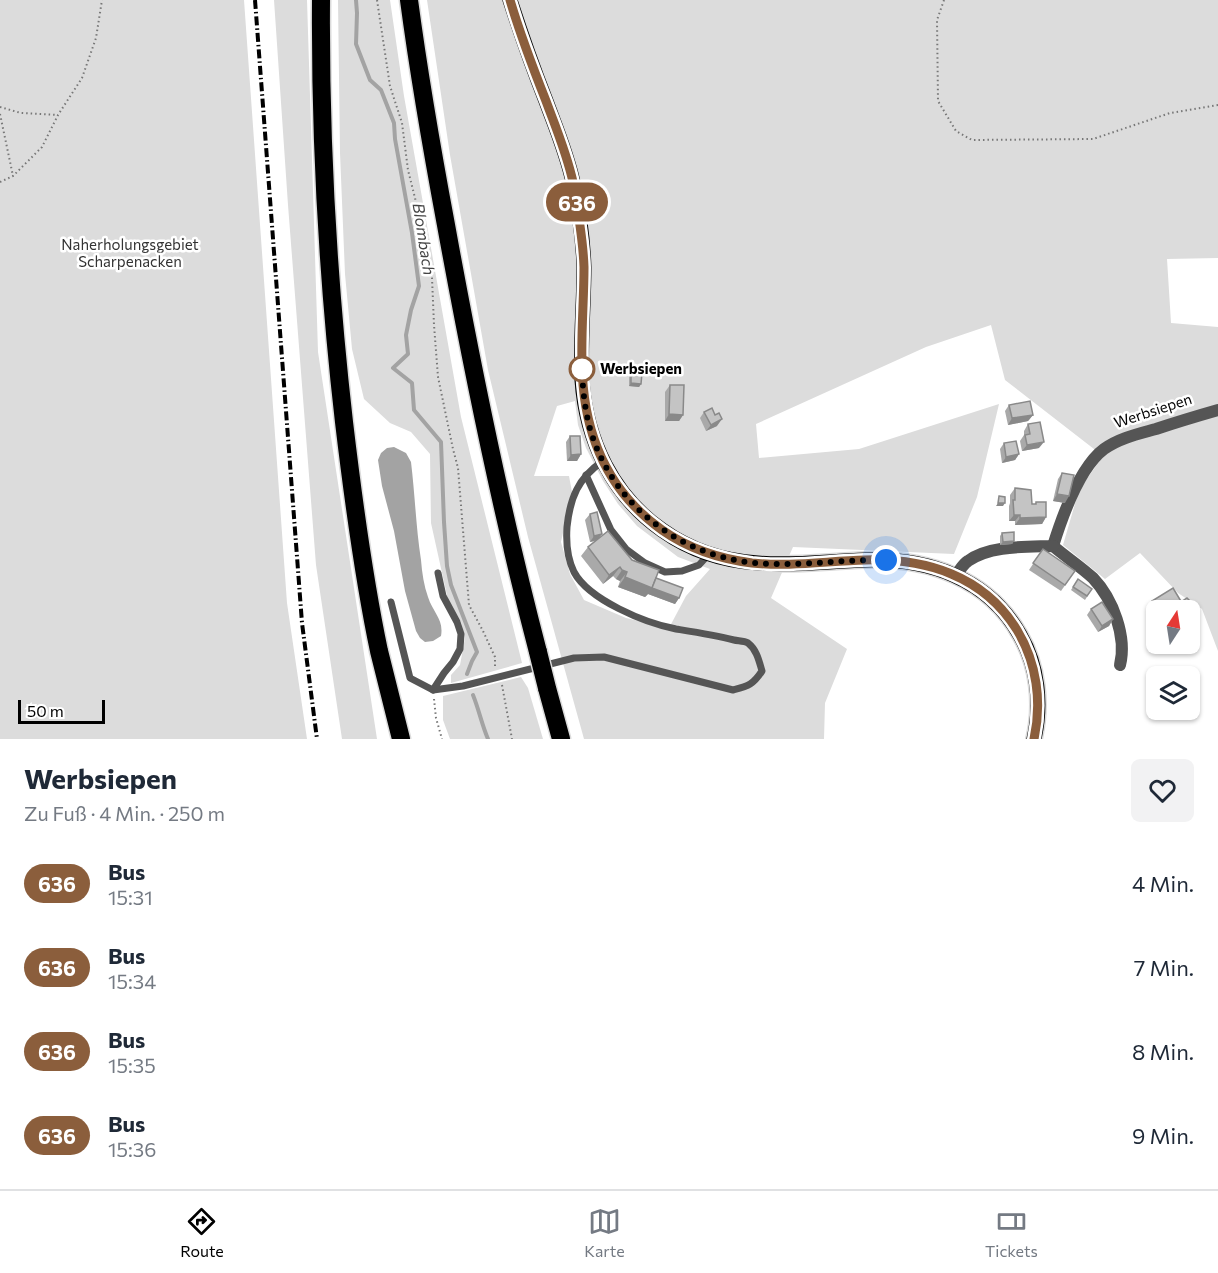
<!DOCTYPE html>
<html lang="de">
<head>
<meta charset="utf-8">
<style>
  :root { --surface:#fff; --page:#f2f2f3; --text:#1f2937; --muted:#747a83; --line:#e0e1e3; --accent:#000 }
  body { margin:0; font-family:Commissioner,sans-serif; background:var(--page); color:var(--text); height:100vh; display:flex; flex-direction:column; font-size:22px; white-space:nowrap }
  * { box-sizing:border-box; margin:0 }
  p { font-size:20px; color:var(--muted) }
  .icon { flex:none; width:33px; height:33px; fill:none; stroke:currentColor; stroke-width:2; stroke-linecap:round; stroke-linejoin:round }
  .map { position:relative; height:739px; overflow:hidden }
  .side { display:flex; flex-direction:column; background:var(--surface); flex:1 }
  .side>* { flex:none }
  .badge { padding:0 12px; border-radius:20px; font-size:21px; line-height:39px }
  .needle { width:39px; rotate:12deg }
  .controls { position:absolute; left:1146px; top:600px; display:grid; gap:12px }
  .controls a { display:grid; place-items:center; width:54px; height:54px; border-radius:9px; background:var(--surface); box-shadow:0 2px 4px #0004; font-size:30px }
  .scale { position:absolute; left:18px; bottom:15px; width:87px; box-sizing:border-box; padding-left:6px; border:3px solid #000; border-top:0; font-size:16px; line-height:21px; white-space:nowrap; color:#000; -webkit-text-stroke:4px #fff; paint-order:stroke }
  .you { position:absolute; width:30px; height:30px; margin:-15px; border:4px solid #fff; border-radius:50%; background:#1a73e8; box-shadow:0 0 0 9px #1a73e833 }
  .map>.badge { position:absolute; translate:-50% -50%; box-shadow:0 0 0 3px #fff }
  .round { display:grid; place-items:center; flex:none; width:63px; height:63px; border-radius:9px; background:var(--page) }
  .head { display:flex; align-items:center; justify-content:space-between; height:102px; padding:0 24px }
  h1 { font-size:28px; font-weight:700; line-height:45px }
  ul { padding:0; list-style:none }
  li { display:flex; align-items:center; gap:18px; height:84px; padding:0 24px }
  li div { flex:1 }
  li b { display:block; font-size:22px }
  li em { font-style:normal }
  li .badge { min-width:66px; font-weight:700; text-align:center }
  .menu { display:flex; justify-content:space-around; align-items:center; height:84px; border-top:2px solid var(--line); background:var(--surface); font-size:16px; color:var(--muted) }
  .menu a { display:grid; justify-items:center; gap:3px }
  .menu .on { color:var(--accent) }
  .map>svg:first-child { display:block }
</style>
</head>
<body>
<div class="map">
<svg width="1218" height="739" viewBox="0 0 1218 739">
  <rect width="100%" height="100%" fill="#fff"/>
  <g fill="#dcdcdc" fill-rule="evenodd">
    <path d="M0 0H244L287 603 307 739H0Z"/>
    <path d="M274 0H307L318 352 377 739H342L316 565 288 205Z"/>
    <path d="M338 0H390L404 96 461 417 522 663 451 683V675L460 665 465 638 461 622 448 600 431 523 430 454 411 432 390 423 364 399 352 349 345 274 340 153Z"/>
    <path d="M427 0H1218V258L1167 259 1171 323 1218 327V651L1202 609 1178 593 1140 553 1105 579 1063 545 1079 490 1103 456 1005 380 991 325 926 347 756 424 759 458 859 449 999 404 977 497 954 554 793 547 771 598 847 649 825 703 824 739H584L528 537 488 370 450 155ZM575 401 578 425 586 448 603 481 618 504 637 526 678 557 710 569 686 596 669 628 626 618 584 600 570 574 561 542 572 492 569 476H534L557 406Z"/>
    <path d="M521 677 528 688 543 739H450L443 720V696Z"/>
  </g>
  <path fill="#a3a3a3" d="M394 447 406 453 411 462C415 495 416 528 421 560 422 573 424 586 428 597 433 613 444 619 441 636L433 641 425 642 420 638 416 631 405 591 394 531 382 486 378 460 381 453 387 448Z"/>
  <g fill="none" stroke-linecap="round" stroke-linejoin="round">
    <g stroke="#a3a3a3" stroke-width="4">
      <path d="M356 0 357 13 356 44 370 80 381 90 394 123 395 139 412 233 419 286 411 310 406 335 408 354 393 368 412 383 414 410 441 442 444 522 447 566 451 585 477 652 472 661 467 674"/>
      <path d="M473 695C479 710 482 725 488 739"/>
    </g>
    <defs>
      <path id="primary" d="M510 0C521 34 533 68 546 101 556 128 567 154 573 182 579 210 583 239 584 267 584 305 580 342 582 380 586 440 613 496 662 530 690 550 724 561 758 563 794 566 829 561 865 560 928 558 988 578 1020 635 1038 666 1042 704 1034 739"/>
      <g id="motorway">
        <path d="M321 0C320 141 328 282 344 422 353 498 363 575 379 651 386 680 394 710 401 739"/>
        <path d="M409 0C419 75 432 150 446 225 472 368 501 511 538 652"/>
        <path d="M547 688 561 739"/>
      </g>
    </defs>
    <use href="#primary" stroke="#dbdbdb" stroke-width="18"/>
    <use href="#motorway" stroke="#dbdbdb" stroke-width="21"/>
    <g stroke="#777" stroke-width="2" stroke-dasharray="1.5 3" stroke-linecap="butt">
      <path d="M377 0 390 86 402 123 408 170 424 234 432 278 434 325 438 377 453 449 458 468 469 605 483 631 495 657V669"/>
      <path d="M944 0 937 20 938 101 956 131 972 140 1093 139 1170 113 1218 105"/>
      <path d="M0 107 21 113 58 115"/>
      <path d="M0 114 13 176"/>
      <path d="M0 182 13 176 42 147 58 115 82 78 96 38 102 0"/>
      <path d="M502 685 512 739"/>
      <path d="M434 699 436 718 442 739"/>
    </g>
    <g stroke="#555" stroke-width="7">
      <path d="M586 475 611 530 626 549 645 563 665 572 682 571 699 565 709 554"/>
      <path d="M391 602 410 678 433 690 463 686 574 658 604 657 733 690C748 686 753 685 762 671 759 661 757 650 748 643 744 641 738 641 734 640 715 635 695 632 676 629 645 623 589 600 574 572 567 558 566 542 567 527 570 498 578 478 603 461"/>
      <path d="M433 690 444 673 453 662 460 649 461 634 457 622 443 596 438 573"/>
    </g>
    <g stroke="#555" stroke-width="12">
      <path d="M1053 546C1062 517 1080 467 1104 449 1119 438 1138 434 1156 429 1177 422 1197 416 1218 410"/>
      <path d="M1053 546C1066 557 1081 567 1093 578 1113 599 1127 637 1120 665"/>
      <path d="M956 575C960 570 963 564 968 561 990 545 1027 547 1053 546"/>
    </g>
    <use href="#primary" stroke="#000" stroke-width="15"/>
    <use href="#motorway" stroke="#000" stroke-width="18"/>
    <path stroke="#000" stroke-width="4" stroke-dasharray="9 3 1.5 3" stroke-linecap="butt" d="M255 0 302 623 317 739"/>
    <defs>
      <path id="motorway-bridge" d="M538 652 547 688"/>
    </defs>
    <use href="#motorway-bridge" stroke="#dbdbdb" stroke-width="21" stroke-linecap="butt"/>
    <use href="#motorway-bridge" stroke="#000" stroke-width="18"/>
  </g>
  <g fill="#a9a9a9">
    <path d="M631 372 641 384 639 387 629 386V375Z"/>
    <path d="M670 385 683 415 679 421H665V392Z"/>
    <path d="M1009 405 1033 415 1028 421 1008 425 1005 411Z"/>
    <path d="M704 412 717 426 706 431 700 418Z"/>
    <path d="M1028 424 1039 448 1022 451 1020 441 1024 435V431Z"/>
    <path d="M570 436 581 454 577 461H567L566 442Z"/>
    <path d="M1004 443 1019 454 1015 460 1002 463 1000 449Z"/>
    <path d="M1062 473 1065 503 1053 501 1058 479Z"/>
    <path d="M1015 488 1032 504H1035L1036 502 1046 517 1042 524 1015 525V521H1009V506L1010 503V495Z"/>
    <path d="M590 514 602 534 599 538 632 560 656 578 679 598 675 604 648 594 645 597 618 587 620 581 616 579 613 576 603 584 581 556 588 547 596 541 590 542 585 520Z"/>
    <path d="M1002 533 1014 541 1012 544 1000 545V536Z"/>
    <path d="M1043 549 1075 571 1061 591 1029 570Z"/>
    <path d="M1078 579 1092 589 1085 600 1071 590Z"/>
    <path d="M1152 601 1181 602 1196 608 1193 612 1190 614V610H1156V622L1148 607Z"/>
    <path d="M1091 609 1113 619 1109 626 1098 632 1087 615Z"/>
  </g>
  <g fill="#898989">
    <path d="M631 383 641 384 639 387 629 386Z"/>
    <path d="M669 414 683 415 679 421H665Z"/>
    <path d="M1033 415 1028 421 1008 425 1012 418Z"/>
    <path d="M722 419 717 426 706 431 711 425Z"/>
    <path d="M1044 442 1039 448 1022 451 1027 445Z"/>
    <path d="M581 454 577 461H567L571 455Z"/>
    <path d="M1019 454 1015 460 1002 463 1006 457Z"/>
    <path d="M1057 494 1069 496 1065 503 1053 501Z"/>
    <path d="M998 503H1005L1003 506H996Z"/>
    <path d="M1014 515H1020L1015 521H1009Z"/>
    <path d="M1046 517 1042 524 1015 525 1020 518Z"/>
    <path d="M602 534 597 540 590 542 594 536Z"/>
    <path d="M1014 541 1012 544 1000 545 1003 542Z"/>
    <path d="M620 567 613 576 603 584 609 575Z"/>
    <path d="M622 570 627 572 620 581 616 579Z"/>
    <path d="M625 577 679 598 675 604 648 594 645 597 618 587Z"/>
    <path d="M1113 619 1109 626 1098 632 1102 626Z"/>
  </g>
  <g fill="#c4c4c4" stroke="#898989" stroke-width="1.5">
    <path d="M631 372 642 373 641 384 631 383Z"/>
    <path d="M670 385H684L683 415 669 414Z"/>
    <path d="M1030 401 1033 415 1012 418 1009 405Z"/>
    <path d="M712 408 715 415 719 413 722 419 711 425 704 412Z"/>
    <path d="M1040 422 1044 442 1027 445 1025 435 1030 434 1028 424Z"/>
    <path d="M570 436H580L581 454 571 455Z"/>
    <path d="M1016 441 1019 454 1006 457 1004 443Z"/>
    <path d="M1062 473 1074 475 1069 496 1057 494Z"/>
    <path d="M1015 488 1031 490 1032 504H1036V502H1046V517L1020 518V515H1014L1013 500H1015Z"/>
    <path d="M999 496 1005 497V503H998Z"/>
    <path d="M597 512 602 534 594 536 590 514Z"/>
    <path d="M608 531 632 560 659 570 652 588 625 577 627 572 622 570 620 567 609 575 588 547Z"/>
    <path d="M1014 532V541L1003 542 1002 533Z"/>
    <path d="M1043 549 1075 571 1065 585 1033 563Z"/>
    <path d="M656 578 683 588 679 598 652 588Z"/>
    <path d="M1078 579 1092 589 1087 596 1073 587Z"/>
    <path d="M1173 588 1185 608 1180 610H1158L1152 601Z"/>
    <path d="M1187 598 1191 602 1196 608 1190 612V610H1185L1184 609 1185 608 1181 602Z"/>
    <path d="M1102 602 1113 619 1102 626 1091 609Z"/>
  </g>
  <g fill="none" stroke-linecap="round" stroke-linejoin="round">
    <defs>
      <path id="line" d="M510 0C520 34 533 68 546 101 556 128 567 154 573 182 578 210 583 238 584 267 584 299 581 331 582 364 583 431 606 490 662 530 689 549 721 559 752 563 790 567 827 561 865 560 926 558 984 576 1017 630 1037 663 1042 702 1034 739"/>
    </defs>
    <use href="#line" stroke="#fff" stroke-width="14"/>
    <use href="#line" stroke="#8b5e3c" stroke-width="9"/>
    <path stroke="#000" stroke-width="6" stroke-dasharray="0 10.8" d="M582 369V361C582 383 584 404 589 425 609 501 676 555 754 563 798 567 842 559 886 560"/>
  </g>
  <circle fill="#fff" stroke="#8b5e3c" stroke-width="3" cx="582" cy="369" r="12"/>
  <g text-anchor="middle" stroke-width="5" stroke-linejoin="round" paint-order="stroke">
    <g font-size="15" fill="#333" stroke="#fff">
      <text x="130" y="250">Naherholungsgebiet<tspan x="130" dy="17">Scharpenacken</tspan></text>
    </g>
    <g font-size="15" font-weight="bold" fill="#000" stroke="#fff" text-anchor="start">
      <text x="600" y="374">Werbsiepen</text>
    </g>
    <g font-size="15" fill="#000" stroke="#fff">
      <text transform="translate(1153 411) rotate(-18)" y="5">Werbsiepen</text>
    </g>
    <g font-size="16" font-style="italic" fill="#444" stroke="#fff">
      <text transform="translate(424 239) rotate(81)" y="6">Blombach</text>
    </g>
  </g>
</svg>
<div class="controls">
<a><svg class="needle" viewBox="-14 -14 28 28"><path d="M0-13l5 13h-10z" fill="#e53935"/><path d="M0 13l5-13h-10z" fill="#747a83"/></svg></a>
<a><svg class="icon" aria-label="layers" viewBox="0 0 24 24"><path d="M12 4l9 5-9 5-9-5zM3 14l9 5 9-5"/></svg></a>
</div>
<div class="scale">50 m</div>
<div class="you" style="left:886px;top:560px"></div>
<b class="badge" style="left:577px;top:202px;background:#8b5e3c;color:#fff">636</b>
</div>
<section class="side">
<div class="head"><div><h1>Werbsiepen</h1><p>Zu Fuß · 4 Min. · 250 m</p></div><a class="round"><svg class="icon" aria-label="heart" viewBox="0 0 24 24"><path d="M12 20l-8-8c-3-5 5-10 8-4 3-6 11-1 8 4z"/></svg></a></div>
<ul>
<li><span class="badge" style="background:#8b5e3c;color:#fff">636</span><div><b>Bus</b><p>15:31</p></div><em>4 Min.</em></li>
<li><span class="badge" style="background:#8b5e3c;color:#fff">636</span><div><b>Bus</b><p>15:34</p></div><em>7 Min.</em></li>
<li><span class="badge" style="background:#8b5e3c;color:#fff">636</span><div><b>Bus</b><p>15:35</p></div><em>8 Min.</em></li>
<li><span class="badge" style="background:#8b5e3c;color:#fff">636</span><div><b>Bus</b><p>15:36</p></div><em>9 Min.</em></li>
</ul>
</section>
<nav class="menu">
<a class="on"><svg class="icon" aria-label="directions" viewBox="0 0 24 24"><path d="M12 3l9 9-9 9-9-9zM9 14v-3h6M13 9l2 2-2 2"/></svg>Route</a>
<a><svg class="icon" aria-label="map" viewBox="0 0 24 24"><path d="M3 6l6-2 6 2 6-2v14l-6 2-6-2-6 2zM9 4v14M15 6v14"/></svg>Karte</a>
<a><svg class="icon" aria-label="tickets" viewBox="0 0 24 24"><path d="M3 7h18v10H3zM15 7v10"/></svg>Tickets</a>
</nav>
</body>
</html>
